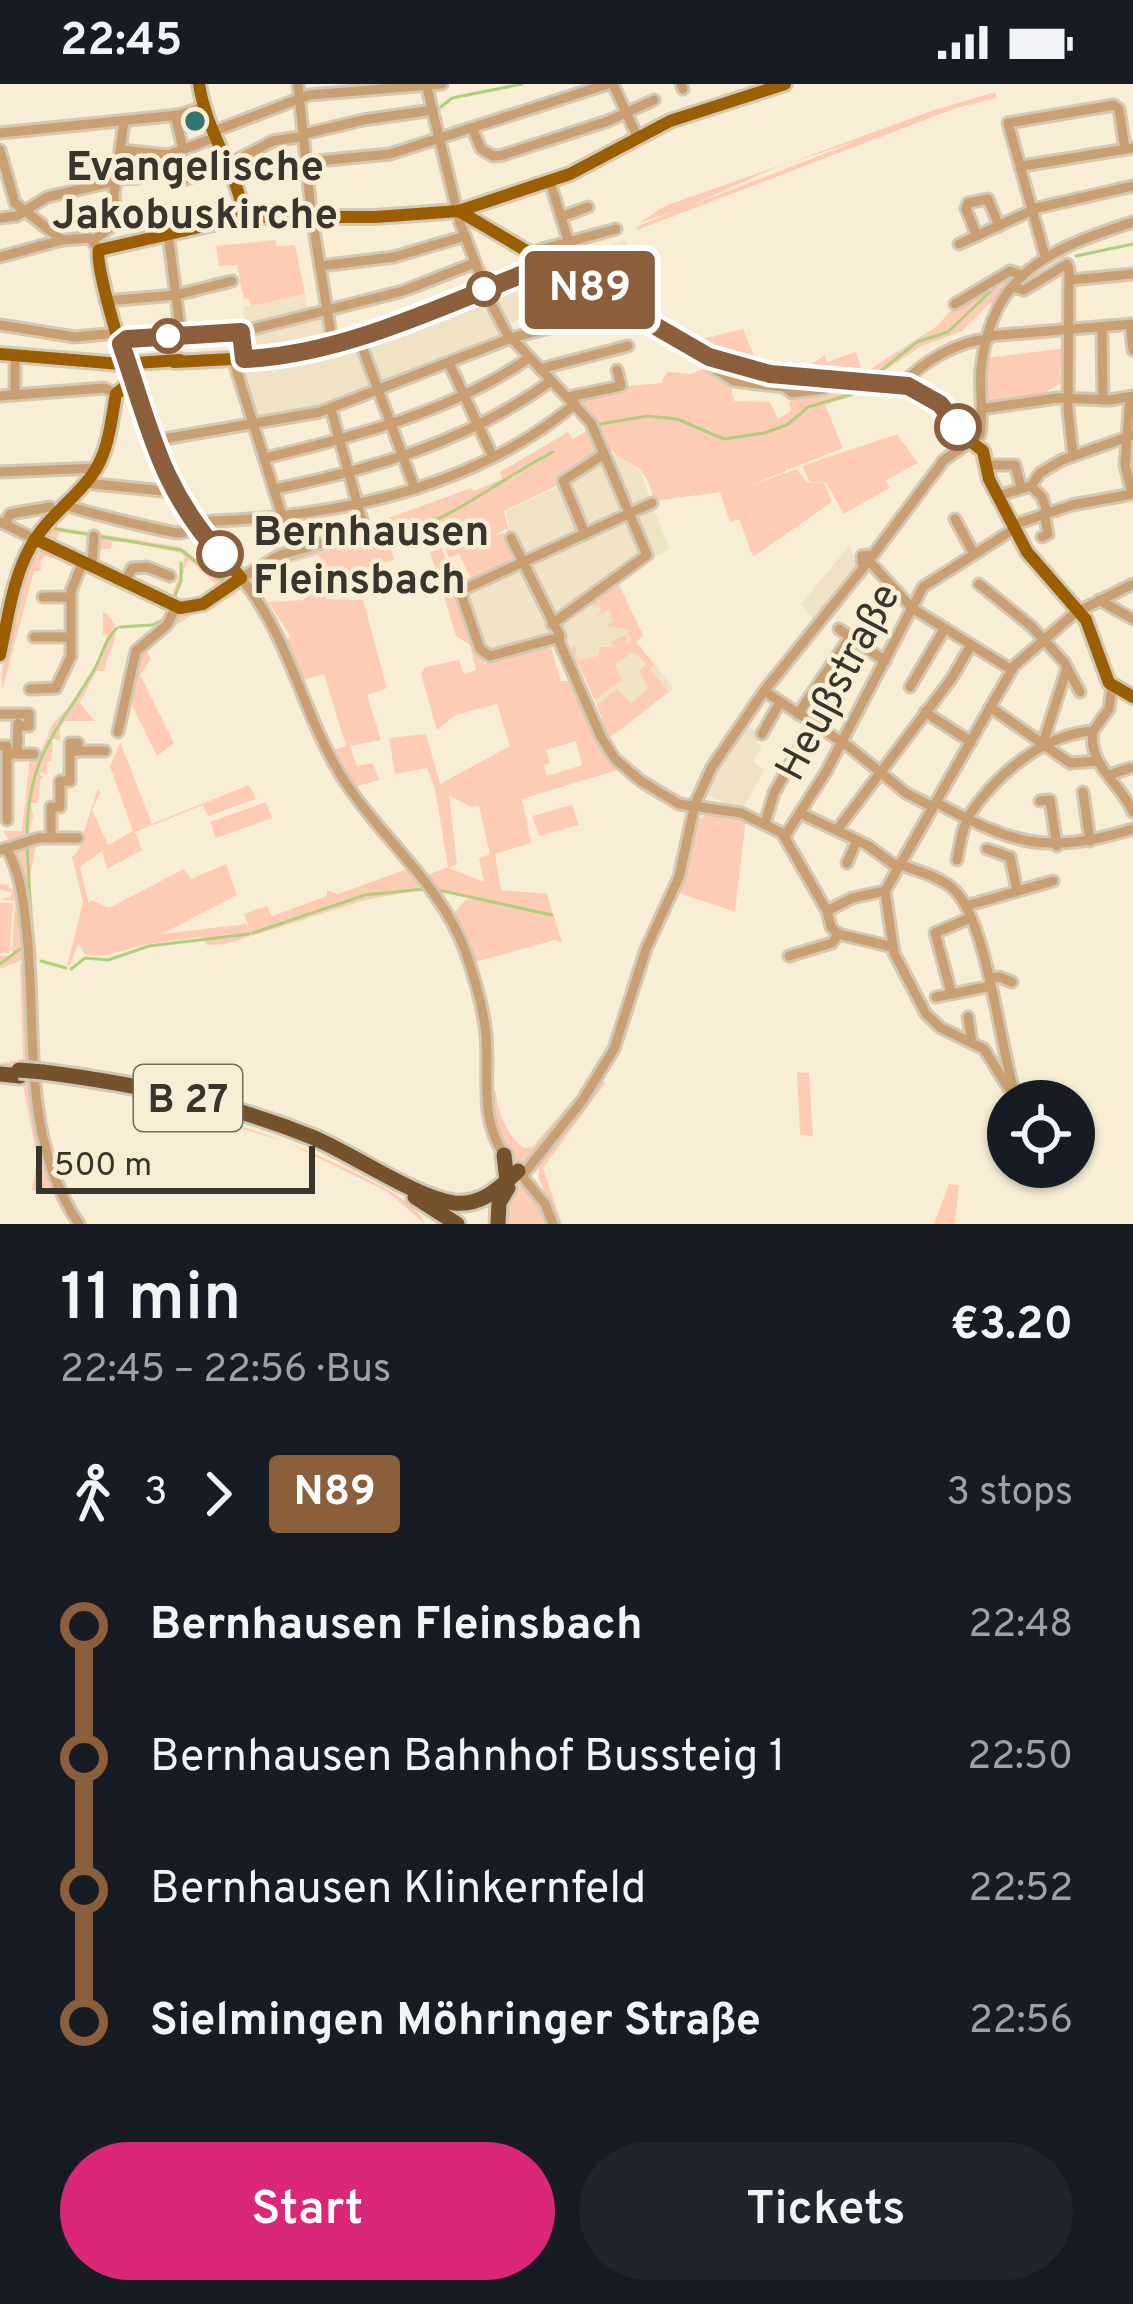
<!DOCTYPE html>
<html lang="en">
<head>
<meta charset="utf-8">
<style>
  :root { --surface:#171b24; --page:#20242c; --text:#f1f3f6; --muted:#9ea1a6; --accent:#db2777 }
  body { margin:0; font-family:Overpass,sans-serif; background:var(--page); color:var(--text); height:100vh; display:flex; flex-direction:column; font-size:45px; white-space:nowrap }
  * { box-sizing:border-box; margin:0 }
  p { font-size:39px; color:var(--muted) }
  .icon { flex:none; width:66px; height:66px; fill:none; stroke:currentColor; stroke-width:2; stroke-linecap:round; stroke-linejoin:round }
  .map { position:relative; height:1140px; overflow:hidden }
  .drawer { display:flex; flex-direction:column; background:var(--surface); flex:1 }
  .drawer>* { flex:none }
  .badge { padding:0 24px; border-radius:9px; font-size:42px; line-height:78px }
  .tools { position:absolute; left:987px; top:996px; display:grid; gap:24px }
  .tools a { display:grid; place-items:center; width:108px; height:108px; border-radius:50%; background:var(--surface); box-shadow:0 3px 9px #0004; font-size:60px }
  .scale { position:absolute; left:36px; bottom:30px; width:279px; box-sizing:border-box; padding-left:12px; border:6px solid #39352c; border-top:0; font-size:33px; line-height:42px; white-space:nowrap; color:#39352c; -webkit-text-stroke:9px #f8eed6; paint-order:stroke }
  .map>.badge { position:absolute; translate:-50% -50%; box-shadow:0 0 0 6px #fff }
  .legs { display:flex; align-items:center; gap:18px; height:132px; padding:0 60px; font-size:39px }
  .legs p { margin-inline-start:auto }
  .headline { display:flex; align-items:center; justify-content:space-between; height:204px; padding:0 60px }
  h1 { font-size:66px; font-weight:600; line-height:90px }
  .cta { display:flex; gap:24px; margin-top:auto; padding:24px 60px }
  .cta a { flex:1; height:138px; border-radius:72px; background:var(--accent); color:#fff; font-size:48px; font-weight:600; line-height:138px; text-align:center }
  .cta a+a { background:var(--page); color:var(--text) }
  ul { padding:0 60px; list-style:none }
  li { display:flex; align-items:center; gap:42px; height:132px; font-size:45px }
  li i { display:grid; place-items:center; width:18px; height:100%; margin:0 15px; background:currentColor }
  li i::after { content:''; width:30px; height:30px; margin:-15px; border:9px solid; border-radius:50%; background:var(--surface) }
  li p { margin-inline-start:auto }
  li:first-child i { background:linear-gradient(#0000 50%,currentColor 0) }
  li:last-child i { background:linear-gradient(currentColor 50%,#0000 0) }
  .status { display:flex; justify-content:space-between; align-items:center; height:84px; padding:0 60px; background:var(--surface); direction:ltr }
  .status svg { height:33px; fill:currentColor }
  .map>svg:first-child { display:block }
</style>
</head>
<body>
<div class="status"><b>22:45</b><svg viewBox="0 0 49 12"><path d="M0 12V9h3v3zM5 12V6h3v6zM10 12V3h3v9zM15 12V0h3v12zM26 1h20v11H26zM47 4h2v5h-2z"/></svg></div>
<div class="map">
<svg width="1133" height="1140" viewBox="0 0 1133 1140">
  <rect width="100%" height="100%" fill="#f8eed6"/>
  <g fill="#f0e3c5">
    <path d="M625 156 645 219 626 224 606 212 521 234 507 241V254L326 323 255 339 238 281 262 279Z"/>
    <path d="M305 210 309 233 321 231 326 235 329 254 248 266 243 223Z"/>
    <path d="M604 370H619L640 387 669 465 649 477 646 476 552 539 556 550 495 574 480 565 460 507 522 479 511 454 506 427 562 401Z"/>
    <path d="M849 462 859 481 815 538 801 520Z"/>
    <path d="M619 501 643 552 636 558 674 604 610 655 589 601 559 544 561 537 582 521 588 522Z"/>
    <path d="M744 640 761 650 757 658 762 662 753 678 765 686 745 720 739 724 704 710Z"/>
  </g>
  <g fill="#feccb4" fill-rule="evenodd">
    <path d="M995 8 997 14 956 24 637 146 636 143 674 127 639 139 665 122 784 80 687 123 857 57 787 80 931 27Z"/>
    <path d="M275 156 277 162 295 161 305 210 251 222 249 214 244 215 237 181 219 182 216 162Z"/>
    <path d="M1011 187 1017 193 998 222 991 218 962 247 920 263 872 295H863L861 291 937 242 963 213Z"/>
    <path d="M743 245 758 282 799 288 731 278 690 258Z"/>
    <path d="M1066 264 1065 278 1060 283 1061 300 1038 312 987 321V274Z"/>
    <path d="M856 268 861 283 853 295 801 288 825 271 827 278Z"/>
    <path d="M709 283 730 297 734 317 770 318 778 335 791 327 789 319C813 298 847 302 877 302L882 307 872 305 825 321 843 364 787 386 786 382V387L744 404 797 385 808 399H824L832 418 753 473 739 435 730 438 720 408 654 417C644 372 628 386 606 361 593 346 596 333 575 314L628 302 661 299 667 288 690 290Z"/>
    <path d="M591 344 597 370 560 400 504 427 510 450 506 445 493 452 503 449 516 476 472 497 459 470 449 474 435 439 390 458 394 476 365 484 367 499 328 504 326 515 363 516 387 604 367 611 381 656 350 662 357 682 373 679 379 696 355 703 333 666 346 662 324 590 304 596 285 556 291 553 268 518 304 516 320 491 319 471 265 486 264 483C297 463 345 456 382 446L383 436 471 404 474 407 502 395 500 388 568 348 573 355Z"/>
    <path d="M897 350 918 379 886 396 890 404 843 430 827 399 810 398 802 382Z"/>
    <path d="M60 428 57 443 181 463 213 489 231 493 220 504 189 476C183 482 180 506 175 517L171 515 185 473 181 469 129 458H112L111 465H96V452L60 448 54 459 44 452Z"/>
    <path d="M442 464 460 520 485 572 484 580 550 560 561 597H576L618 686 522 715 531 759 495 770 501 806 547 810 562 859 555 856 475 878 471 875 455 827 467 815 481 816 436 805 425 792 448 783 435 705 427 684 395 690 389 654 426 650 440 700 510 662 497 620 456 631 437 646 421 590 425 583 459 576 464 590 476 586 470 561 456 552 430 468ZM576 657 582 681 547 692 544 681 550 679 546 666ZM449 711 471 723 479 722 490 770 479 774 484 798 449 784 457 780Z"/>
    <path d="M44 465 52 469 49 472 78 480 72 482 61 473 48 474 47 471 40 476 41 487H34L2 607C0 563 17 509 34 467Z"/>
    <path d="M619 501 643 551 636 558 655 581 650 585 669 608 607 655 594 621 604 640 597 621 617 605 631 619 649 604 639 587 646 580 634 568 616 580 613 577 622 596 595 616 571 565 575 561 578 577 598 572 600 563H615L610 558 625 551 628 557 622 563 631 556 627 549 630 546 607 542 613 537 609 526 593 534 601 528 600 522 588 521Z"/>
    <path d="M234 504 237 510 192 531 144 562 151 575 140 591 174 659 157 672 132 621 138 565 178 528Z"/>
    <path d="M103 527C128 546 109 564 104 587H96L80 619 95 637H65L60 643V657L48 653C50 636 67 629 76 614 88 595 101 574 107 551L103 550Z"/>
    <path d="M47 654 53 658 51 677 47 678V691L42 688 40 691 44 693 40 696 38 719H31L33 732 28 754 15 753 10 758 3 747H22L30 672 37 674Z"/>
    <path d="M120 658 152 740 249 701 256 715 208 732 203 721 135 748 142 766 107 785 102 767 80 783 89 820 91 816 109 824 184 785 191 795 226 780 237 811 162 850 246 840 250 847 244 830 267 822 272 832 327 812V806L338 810 407 785 425 805 365 816 226 860 207 861 201 853 149 860 102 872 86 871 78 860 70 882H67L83 818 72 773 78 767 98 704 100 709 92 726 108 761 133 747 110 683Z"/>
    <path d="M266 718 272 734 216 754 210 738Z"/>
    <path d="M572 721 579 741 539 752 532 732Z"/>
    <path d="M722 728 746 734 735 828 679 809 698 736 708 729Z"/>
    <path d="M37 756 30 793 37 877 31 874 12 770 15 764Z"/>
    <path d="M0 800 12 801 6 802 15 806V802L18 806 27 874 0 885V872H12L15 817 0 815 10 813 12 809 0 805Z"/>
    <path d="M0 819H13L9 869H0Z"/>
    <path d="M20 879 26 881 31 983 0 979 23 976Z"/>
    <path d="M602 983 553 1049 522 1080C493 1069 494 1033 492 1007H496C497 1028 507 1052 524 1064L532 1063Z"/>
    <path d="M797 988 809 989 813 1052 800 1051Z"/>
    <path d="M0 996 28 1000 34 1046 44 1083 34 1032 32 996 39 1054 55 1103 52 1107 46 1101V1108L32 1106 37 1074 23 1001 0 999Z"/>
    <path d="M601 998H606L543 1084 562 1140H558L539 1095V1080Z"/>
    <path d="M146 1016C235 1036 318 1066 397 1111 408 1119 419 1127 425 1140L388 1108 286 1058Z"/>
    <path d="M518 1099 538 1115 549 1140H500L510 1105Z"/>
    <path d="M949 1100 959 1101 955 1140H934Z"/>
  </g>
  <g fill="none" stroke-linecap="round" stroke-linejoin="round">
    <g stroke="#aed07d" stroke-width="3">
      <path d="M441 23 452 14 522 0"/>
      <path d="M1076 172 1133 160"/>
      <path d="M872 294 917 258 948 248 991 207"/>
      <path d="M600 340 647 332 677 335 724 355 764 349 787 341 808 323 856 309 862 303"/>
      <path d="M50 444 181 466 217 494 227 496"/>
      <path d="M270 482C294 475 318 465 342 460 363 456 386 454 406 448 459 431 503 393 553 368"/>
      <path d="M174 514 181 497V479"/>
      <path d="M120 543 152 541 165 535"/>
      <path d="M27 751C28 673 56 649 94 586 102 572 105 555 117 544"/>
      <path d="M27 761 32 853"/>
      <path d="M438 806 552 831"/>
      <path d="M253 849 365 811 424 805"/>
      <path d="M41 877 66 884"/>
      <path d="M0 880 20 865"/>
      <path d="M71 885 85 874 108 876 149 862 249 850"/>
    </g>
    <defs>
      <g id="minor">
        <path d="M298 0 311 127 331 250"/>
        <path d="M426 0 460 139 482 196"/>
        <path d="M613 0 637 52"/>
        <path d="M681 0 683 5"/>
        <path d="M175 31 183 65"/>
        <path d="M472 44 481 65 493 72 503 71 608 37 654 16"/>
        <path d="M212 48 309 11 442 0"/>
        <path d="M0 49 179 31 204 23"/>
        <path d="M304 50 363 36 433 26"/>
        <path d="M0 66 15 119 62 156"/>
        <path d="M122 66 168 71 214 54"/>
        <path d="M307 78 390 70 608 0"/>
        <path d="M227 81 273 57 305 52"/>
        <path d="M1022 82 1133 64"/>
        <path d="M279 83 307 80"/>
        <path d="M117 95 140 94"/>
        <path d="M186 95 228 83"/>
        <path d="M550 98 569 159"/>
        <path d="M561 133 588 123"/>
        <path d="M0 134 17 132 47 113 116 97"/>
        <path d="M168 149 181 252"/>
        <path d="M977 152 966 125 968 119 988 115 999 142"/>
        <path d="M94 156 116 139 114 110 124 37"/>
        <path d="M959 160 1037 124 1133 102"/>
        <path d="M534 172 539 166 616 145"/>
        <path d="M1045 172 1008 39 1114 21 1119 25 1125 65"/>
        <path d="M0 173 62 156 90 154 96 162"/>
        <path d="M320 182 394 173 465 152"/>
        <path d="M1070 196 1133 190"/>
        <path d="M1013 203 1024 206 1067 180 1069 185 1068 326 1073 371"/>
        <path d="M484 205 506 248 591 339 647 471 552 540"/>
        <path d="M105 217 176 211 232 197"/>
        <path d="M955 220 1010 187 1023 191"/>
        <path d="M1130 240 1133 266"/>
        <path d="M0 241 75 253 117 249"/>
        <path d="M1102 243 1103 316"/>
        <path d="M358 252 415 405"/>
        <path d="M989 252 1133 240"/>
        <path d="M121 260 131 254 245 247 403 207 475 179"/>
        <path d="M709 273V281L734 297 784 303 792 309 824 305 831 296"/>
        <path d="M233 275 293 467"/>
        <path d="M449 279 493 373"/>
        <path d="M540 285 628 262"/>
        <path d="M903 300C922 278 958 257 988 255"/>
        <path d="M15 311V271"/>
        <path d="M0 312 105 304 116 310"/>
        <path d="M568 313 621 302 617 286"/>
        <path d="M1130 313 1125 381 1132 410"/>
        <path d="M331 325 365 447 280 471 241 494C289 552 302 627 340 690 378 752 441 799 466 869 475 895 483 922 486 950 490 994 478 1035 506 1073"/>
        <path d="M981 325 1057 314 1111 316 1133 312"/>
        <path d="M152 357 320 328 511 254 604 230"/>
        <path d="M265 374C357 352 450 328 529 274"/>
        <path d="M987 381H1015L1021 403"/>
        <path d="M0 388 97 384"/>
        <path d="M85 399 173 408"/>
        <path d="M1031 402 1042 413 1047 428"/>
        <path d="M275 405C373 385 469 357 551 297"/>
        <path d="M997 412 1031 402 1040 389 1062 376 1133 351"/>
        <path d="M63 420C76 426 165 448 179 449 192 449 200 438 213 437 341 432 474 404 575 320"/>
        <path d="M955 435 974 470"/>
        <path d="M0 438 35 455"/>
        <path d="M5 440 10 430 50 423"/>
        <path d="M1013 441 1072 421 1133 410"/>
        <path d="M585 450 563 397 604 370"/>
        <path d="M1042 453 1048 450 1044 429"/>
        <path d="M511 454 560 552 559 557 601 653 615 675 641 697 679 720 741 729 782 749 827 827 831 843 838 850"/>
        <path d="M862 472 868 471 869 477 862 478Z"/>
        <path d="M870 475 944 376 980 351C984 329 979 307 981 285 991 187 1053 164 1133 138"/>
        <path d="M869 477 912 524 1012 586"/>
        <path d="M92 481 94 452"/>
        <path d="M125 498 132 484 147 483 170 492"/>
        <path d="M979 500 1032 543 1064 578 1080 608"/>
        <path d="M43 513H71"/>
        <path d="M1099 516 1133 535"/>
        <path d="M839 545 885 577"/>
        <path d="M34 553H71"/>
        <path d="M553 555 490 572 480 565 460 507 652 419"/>
        <path d="M910 603 945 544"/>
        <path d="M30 605 56 604 71 572V507L83 477"/>
        <path d="M764 607 848 662 906 709 933 723"/>
        <path d="M990 623 1070 679 1098 677"/>
        <path d="M925 628 971 658"/>
        <path d="M0 630H29V642H18"/>
        <path d="M798 630 850 553"/>
        <path d="M1093 647C1087 680 1121 700 1133 728"/>
        <path d="M118 648 136 567 167 541 176 523"/>
        <path d="M762 650 780 618"/>
        <path d="M1043 659 1067 584"/>
        <path d="M0 662H7V736"/>
        <path d="M78 667H105"/>
        <path d="M12 670H34"/>
        <path d="M17 670 18 639"/>
        <path d="M1109 691 1130 684"/>
        <path d="M1083 708 1090 757"/>
        <path d="M1040 717 1050 716 1057 762"/>
        <path d="M937 719C1015 761 1046 771 1133 745"/>
        <path d="M802 730 867 761 897 783"/>
        <path d="M765 739 774 709 813 639"/>
        <path d="M837 746 952 594 971 561"/>
        <path d="M785 752 826 688 923 503 1014 445"/>
        <path d="M51 754V723H60V697H70V659H78V667H70"/>
        <path d="M6 764C23 791 25 831 28 862 36 958 23 1057 79 1140"/>
        <path d="M987 765 1010 773 1017 806"/>
        <path d="M1 766 39 754H78"/>
        <path d="M957 776C960 761 962 743 970 730 997 690 1044 650 1093 647L1109 625 1112 602"/>
        <path d="M847 779 857 756"/>
        <path d="M899 780C916 787 936 791 951 803 986 830 999 957 1013 1002"/>
        <path d="M966 822 1053 797"/>
        <path d="M827 827 852 814 885 807"/>
        <path d="M838 850 893 863"/>
        <path d="M789 872 832 859 838 850"/>
        <path d="M990 894 999 893 1012 898"/>
        <path d="M951 908 935 849 970 834"/>
        <path d="M936 913 991 902"/>
        <path d="M968 933 972 959"/>
        <path d="M1016 1016 984 965 941 944 926 930 894 869 885 807 1014 582 1075 529 1133 500"/>
        <path d="M517 1086 545 1120 553 1140"/>
        <path d="M522 1092 582 1017 614 965 646 865 679 793 695 720 712 683 764 607 867 479"/>
      </g>
      <g id="major">
        <path d="M199 0C206 48 237 86 244 133"/>
        <path d="M459 127 570 90 670 37 785 0"/>
        <path d="M0 270 121 280 180 276"/>
        <path d="M174 278 273 273 313 267 548 180"/>
        <path d="M35 455 180 524 203 520 241 494C217 465 191 439 172 406 156 379 92 187 99 166L244 133H375L459 127 691 264 728 280 770 290 913 303 943 322 966 354 983 367 989 395 1027 468 1086 536 1109 599 1133 613"/>
        <path d="M0 571C8 535 12 495 31 462 47 433 73 417 92 391 109 368 111 336 116 310L133 296"/>
      </g>
      <g id="highway">
        <path d="M43 988C135 1000 226 1018 312 1053 353 1070 414 1113 454 1119 482 1122 499 1104 518 1087"/>
        <path d="M0 990 20 992"/>
        <path d="M504 1071 507 1097"/>
        <path d="M415 1113 457 1140"/>
        <path d="M498 1140 499 1119 508 1104"/>
      </g>
    </defs>
    <use href="#minor" stroke="#d2c9b4" stroke-width="15"/>
    <use href="#major" stroke="#d2c9b4" stroke-width="18"/>
    <use href="#highway" stroke="#d2c9b4" stroke-width="21"/>
    <use href="#minor" stroke="#ca9f72" stroke-width="9"/>
    <use href="#major" stroke="#9b5e00" stroke-width="12"/>
    <use href="#highway" stroke="#74522c" stroke-width="15"/>
    <defs>
      <path id="highway-bridge" d="M19 986 43 988"/>
    </defs>
    <use href="#highway-bridge" stroke="#d2c9b4" stroke-width="21" stroke-linecap="butt"/>
    <use href="#highway-bridge" stroke="#74522c" stroke-width="15"/>
  </g>
  <g fill="none" stroke-linecap="round" stroke-linejoin="round">
    <defs>
      <path id="line-1" d="M220 470C159 402 150 343 121 260L127 255 241 248 244 275C346 271 453 217 548 180L709 273 770 290 908 302 940 320 958 343"/>
    </defs>
    <use href="#line-1" stroke="#fff" stroke-width="27"/>
    <use href="#line-1" stroke="#8b5e3c" stroke-width="18"/>
  </g>
  <circle fill="#2f776f" stroke="#f8eed6" stroke-width="4.5" cx="195" cy="37" r="12"/>
  <g fill="#fff" stroke="#8b5e3c" stroke-width="6">
    <circle cx="484" cy="205" r="15"/>
    <circle cx="168" cy="252" r="15"/>
    <circle cx="958" cy="343" r="21"/>
    <circle cx="220" cy="470" r="21"/>
  </g>
  <g text-anchor="middle" stroke-width="9" stroke-linejoin="round" paint-order="stroke">
    <rect fill="#f8eed6" stroke="#726c5f" stroke-width="3" x="134" y="981" width="108" height="66" rx="9"/>
    <g font-size="39" font-weight="bold" fill="#39352c">
      <text x="188" y="1028">B 27</text>
    </g>
    <g font-size="42" font-weight="bold" fill="#39352c" stroke="#f8eed6">
      <text x="195" y="96">Evangelische<tspan x="195" dy="48">Jakobuskirche</tspan></text>
    </g>
    <g font-size="42" font-weight="bold" fill="#39352c" stroke="#f8eed6" text-anchor="start">
      <text x="253" y="461">Bernhausen<tspan x="253" dy="48">Fleinsbach</tspan></text>
    </g>
    <g font-size="42" fill="#39352c" stroke="#f8eed6">
      <text transform="translate(836 597) rotate(-62)" y="15">Heußstraße</text>
    </g>
  </g>
</svg>
<div class="tools">
<a><svg class="icon" aria-label="locate" viewBox="0 0 24 24"><circle cx="12" cy="12" r="6"/><path d="M12 2v4M12 18v4M2 12h4M18 12h4"/></svg></a>
</div>
<div class="scale">500 m</div>
<b class="badge" style="left:590px;top:206px;background:#8b5e3c;color:#fff">N89</b>
</div>
<section class="drawer">
<div class="headline"><div><h1>11 min</h1><p>22:45 – 22:56 · Bus</p></div><b>€3.20</b></div>
<div class="legs"><svg class="icon" aria-label="walk" viewBox="0 0 24 24"><circle cx="13" cy="4" r="2"/><path d="M13 8l-2 6 4 7M11 14l-3 7M7 12l3-4h3l4 4"/></svg>3<svg class="icon" aria-label="forward" viewBox="0 0 24 24"><path d="M9 5l7 7-7 7"/></svg><b class="badge" style="background:#8b5e3c;color:#fff">N89</b><p>3 stops</p></div>
<ul>
<li><i style="color:#8b5e3c"></i><b>Bernhausen Fleinsbach</b><p>22:48</p></li>
<li><i style="color:#8b5e3c"></i><span>Bernhausen Bahnhof Bussteig 1</span><p>22:50</p></li>
<li><i style="color:#8b5e3c"></i><span>Bernhausen Klinkernfeld</span><p>22:52</p></li>
<li><i style="color:#8b5e3c"></i><b>Sielmingen Möhringer Straße</b><p>22:56</p></li>
</ul>
<div class="cta"><a>Start</a><a>Tickets</a></div>
</section>
</body>
</html>
